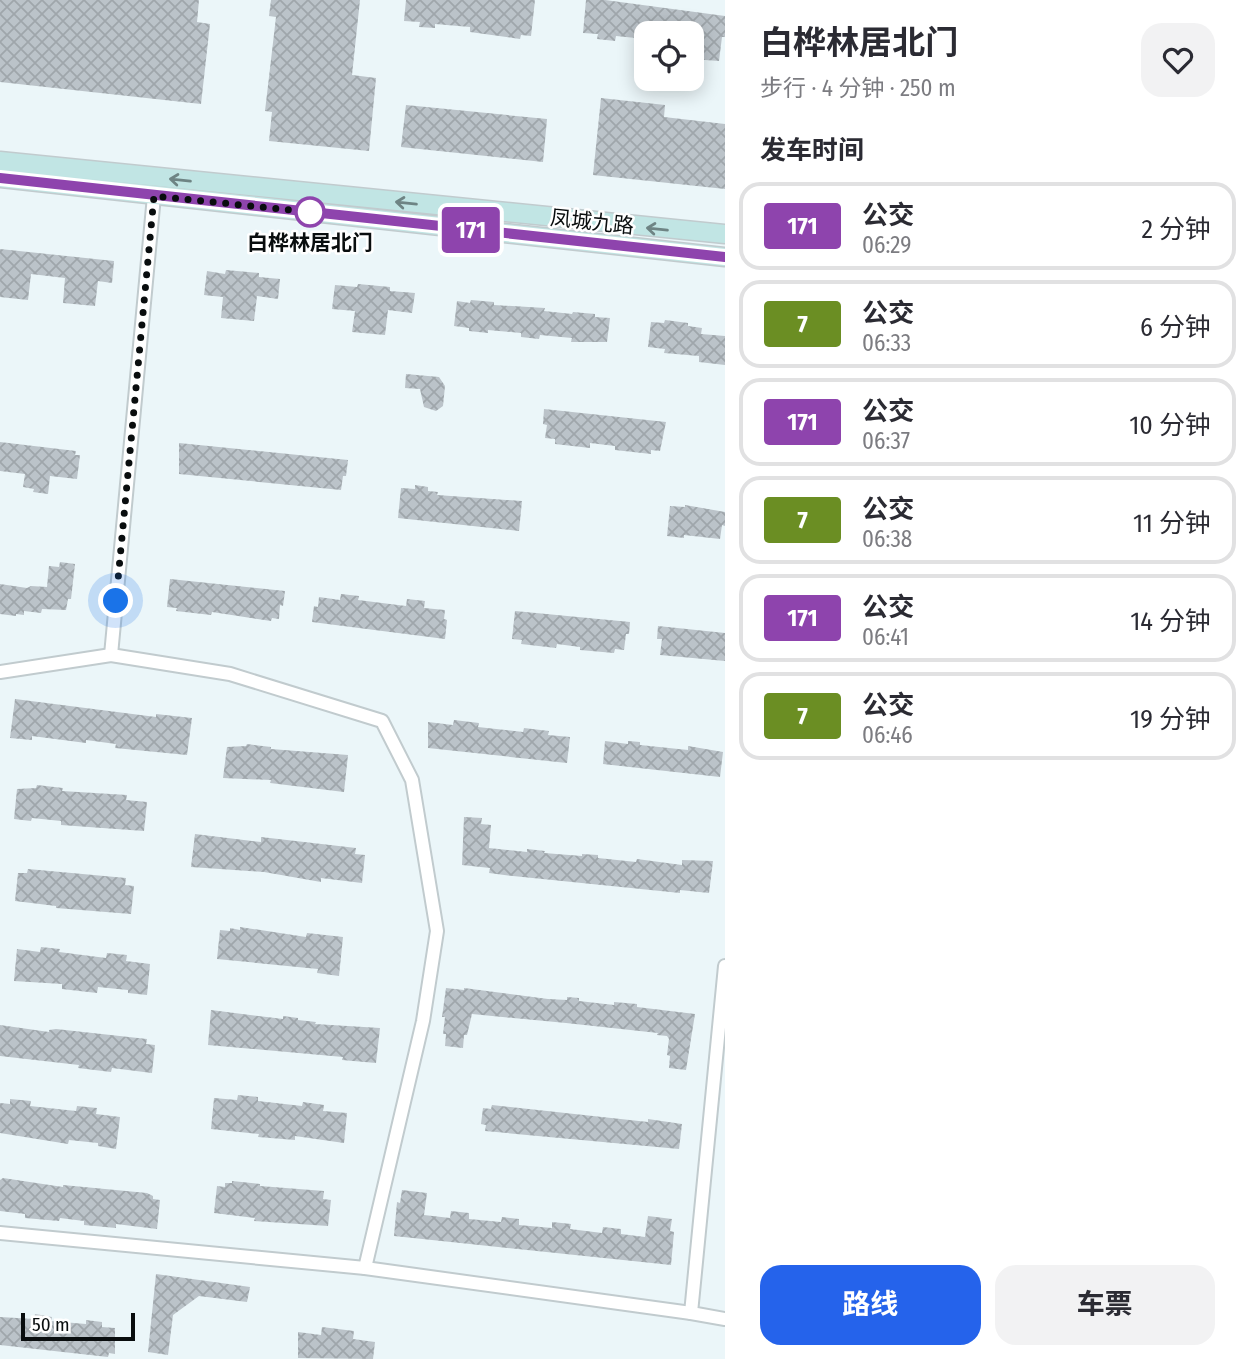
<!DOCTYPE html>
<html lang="zh">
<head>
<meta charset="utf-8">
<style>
  :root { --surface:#fff; --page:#f2f2f3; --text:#2b2b33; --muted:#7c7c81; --line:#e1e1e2; --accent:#2563eb }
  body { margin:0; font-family:"Fira Sans Condensed","Noto Sans SC",sans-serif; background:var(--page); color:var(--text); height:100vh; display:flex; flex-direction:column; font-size:26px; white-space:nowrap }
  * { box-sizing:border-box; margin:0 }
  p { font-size:23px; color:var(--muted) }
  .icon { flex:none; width:38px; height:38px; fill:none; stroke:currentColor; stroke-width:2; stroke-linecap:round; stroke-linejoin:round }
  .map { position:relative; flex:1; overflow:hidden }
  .sheet { display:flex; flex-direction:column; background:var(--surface); width:525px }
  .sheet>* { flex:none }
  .badge { padding:0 14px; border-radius:5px; font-size:24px; line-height:46px }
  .fabs { position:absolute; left:634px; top:21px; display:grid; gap:14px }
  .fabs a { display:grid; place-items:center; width:70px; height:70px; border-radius:14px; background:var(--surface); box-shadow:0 4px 18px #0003; font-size:35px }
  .scale { position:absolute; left:21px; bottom:18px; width:114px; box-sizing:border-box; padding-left:7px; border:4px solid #090d0e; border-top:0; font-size:19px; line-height:24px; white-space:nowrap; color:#090d0e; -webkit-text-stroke:5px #fff; paint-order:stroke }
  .you { position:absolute; width:35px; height:35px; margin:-18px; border:5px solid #fff; border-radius:50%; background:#1a73e8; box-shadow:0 0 0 10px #1a73e833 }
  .map>.badge { position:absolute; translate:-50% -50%; box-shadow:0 0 0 4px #fff }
  h2 { padding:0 35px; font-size:26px; line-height:63px }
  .round { display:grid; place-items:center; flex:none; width:74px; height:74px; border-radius:21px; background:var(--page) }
  .headline { display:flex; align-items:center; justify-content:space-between; height:119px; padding:0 35px }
  h1 { font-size:33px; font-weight:700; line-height:52px }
  .cta { display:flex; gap:14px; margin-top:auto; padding:14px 35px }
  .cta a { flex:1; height:80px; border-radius:21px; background:var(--accent); color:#fff; font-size:28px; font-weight:700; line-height:80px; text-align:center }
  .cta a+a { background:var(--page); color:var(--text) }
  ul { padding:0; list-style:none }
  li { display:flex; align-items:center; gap:21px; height:88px; margin:0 14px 10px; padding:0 21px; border:4px solid var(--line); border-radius:21px }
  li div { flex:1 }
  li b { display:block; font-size:26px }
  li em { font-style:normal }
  li .badge { min-width:77px; font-weight:700; text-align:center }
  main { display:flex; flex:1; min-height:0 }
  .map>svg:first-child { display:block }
</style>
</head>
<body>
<main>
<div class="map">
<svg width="725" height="1359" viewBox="0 0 725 1359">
  <defs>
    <pattern id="building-cross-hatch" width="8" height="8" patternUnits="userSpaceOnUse" patternTransform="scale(1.75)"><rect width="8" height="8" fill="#bbc3c9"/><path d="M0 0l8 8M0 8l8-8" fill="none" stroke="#9fa6ab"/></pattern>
  </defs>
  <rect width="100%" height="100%" fill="#ebf6f9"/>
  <g fill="url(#building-cross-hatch)">
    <path d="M0 0H199L197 22 210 24 201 104 0 82Z"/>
    <path d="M271 0H360L352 75 376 78 369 151 269 141 272 112 265 111 276 17 269 16Z"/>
    <path d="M406 0H535L531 36 521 35 520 39 470 32V27L435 24V28L419 27 420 22 404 21Z"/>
    <path d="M586 0H605L725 16V37H722L719 61 691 59V33H646V39L616 36 615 41 597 39 598 34 583 33Z"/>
    <path d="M601 98 665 105 664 117 725 124V189L593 175Z"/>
    <path d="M406 105 547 119 543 162 401 147Z"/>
    <path d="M0 249 114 261 112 283 98 281 95 306 63 303 65 278 31 274 28 300 0 297Z"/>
    <path d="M226 270 259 273V277L280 279 278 299 257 296 254 321 221 318 223 297 204 295 207 271 225 274Z"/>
    <path d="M358 284 390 287V291L415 293 412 313 388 310 385 335 352 332 355 311 332 309 335 285 357 287Z"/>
    <path d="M471 300 494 302V305L545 308 544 311 572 314 573 312 595 314V317L610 318 607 342H571L572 338 540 335 539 339 521 337V333L488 330V333L469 331V328L454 326 457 301 470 303Z"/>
    <path d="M665 320 688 323V326L702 328 701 334 725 336V365L699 362V356L664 353 665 349 648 347 651 322 664 323Z"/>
    <path d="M406 374 439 377 445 386 443 406 436 411 424 407 420 389 405 388Z"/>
    <path d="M544 409 666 422 660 451 651 450V454L615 450V446L590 443V448L555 444V439L545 438 547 425 543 424Z"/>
    <path d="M0 442 76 451 75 455H80L77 479 50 476 48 494 33 492 34 489 23 487 25 474 0 471Z"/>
    <path d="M179 443 348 460 346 476H343L341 490 179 474Z"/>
    <path d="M415 485 428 487V491L438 492 437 495 522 501 519 531 398 518 401 488 415 489Z"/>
    <path d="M685 505 725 512V526L722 525 720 539 684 535V538L667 536 670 506 685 507Z"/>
    <path d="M60 562 75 564 71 599H68L66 610 42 609 41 613 24 611V615L16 614V616L0 614V584L27 588 31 586 47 587 49 566 59 567Z"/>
    <path d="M170 579 285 591 283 606 280 605 279 619 272 618 271 621 212 612 211 615 176 611 177 608 167 607Z"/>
    <path d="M341 594 359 596 358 600 406 606 407 599 425 601 424 608 445 610 444 619 447 620 445 639 312 622 314 606 318 607 319 597 340 600Z"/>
    <path d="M515 611 630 622 629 634H626L624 650 615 649 614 653 580 650V647L557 644 556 648 521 644 522 640 512 639Z"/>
    <path d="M658 626 725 633V661L660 655 662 639H657Z"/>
    <path d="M15 699 156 717V714L192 718 187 755 115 748 116 744 86 740V743L32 736V740L10 738Z"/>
    <path d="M454 720 479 723 478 727 523 732 524 728 549 731 548 735 570 737 567 763 428 748V722L453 725Z"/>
    <path d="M605 741 628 744V741L640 742V745L688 750V746L723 752 720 777 603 764Z"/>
    <path d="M247 744 271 747V749L348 755 344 792 270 783 271 780 223 778 227 747 246 746Z"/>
    <path d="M37 785 63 788 62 791 127 795 126 800 147 802 144 831 61 825V821L32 818 31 821 14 819 17 789 36 788Z"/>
    <path d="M464 817 482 818 481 824 491 825 489 848 527 852V849L545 851 544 853 582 856V854L598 855V858L636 862 637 859 682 865V860L713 861 709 893 680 890V893L513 876 489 873 490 868 462 865Z"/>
    <path d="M195 834 261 842V837L356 848 355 854 365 855 362 883 321 878V882L264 872 191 867Z"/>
    <path d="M28 869 126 878 125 885 134 886 131 914 56 908V906L15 901 18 873H27Z"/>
    <path d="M240 927 306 937 307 933 343 937 339 976 317 973 318 969 217 959 220 930 230 931V928L240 930Z"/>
    <path d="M41 947 60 949 59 952 106 958 107 953 127 955 126 961 150 964 147 995 128 993V990L98 987 97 993 62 989V984L14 981 17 949 40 952Z"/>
    <path d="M446 988 464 990V988L548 999 567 1000V997L579 998V1001L614 1005V1002L637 1004V1007L695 1014 686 1070 669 1068 670 1056 667 1055 669 1039 667 1036 657 1035 658 1033 566 1023 472 1014 467 1035H464L463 1048 445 1046 446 1034H443L445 1017H442Z"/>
    <path d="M211 1010 283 1019V1016L298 1018V1020L316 1022 315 1024 380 1028 376 1063 342 1060 343 1057 208 1045Z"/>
    <path d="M0 1025 49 1032V1030L56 1029 147 1039 146 1044 155 1045 152 1073 112 1068 111 1072 78 1068 79 1065 0 1056Z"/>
    <path d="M238 1095 258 1097V1101L302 1106 303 1102 324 1105 323 1111 347 1113 344 1143 295 1136V1140L258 1137 259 1134 211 1129 214 1098 237 1100Z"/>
    <path d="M10 1099 31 1101 30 1106 76 1111 77 1106 97 1108 96 1114 120 1117 116 1149 98 1146V1143L69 1140 68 1144 0 1133V1103L10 1104Z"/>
    <path d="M492 1105 648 1122V1119L682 1124 679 1149 485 1131 486 1125 481 1124 483 1108 491 1109Z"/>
    <path d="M3 1178 63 1187V1185L147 1193 153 1196V1199L160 1200 157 1229 116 1224V1228L84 1225V1221L60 1218 59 1221 25 1218V1214L0 1211V1180Z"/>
    <path d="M232 1181 260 1184V1186L324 1191 323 1199 331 1200 328 1226 254 1221 255 1218 214 1213 217 1186 225 1187V1183H232Z"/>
    <path d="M402 1190 427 1193 424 1215 450 1218 451 1211 469 1213V1219L501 1222 502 1217 519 1219V1225L552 1228V1222L571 1224 570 1229 602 1233 603 1227 621 1229V1234L645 1237 648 1216 672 1219 670 1231 674 1232 671 1265 394 1236 397 1202 400 1203Z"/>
    <path d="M156 1274 250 1287 247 1302 199 1296 173 1315 168 1355 148 1352Z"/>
    <path d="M35 1314 52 1317 51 1321 86 1324V1320L102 1322V1327L115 1328V1354L109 1353 108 1357 0 1345V1317L34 1319Z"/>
    <path d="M322 1327 354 1331 353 1339 375 1342 373 1359 298 1358V1332L321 1335Z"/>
  </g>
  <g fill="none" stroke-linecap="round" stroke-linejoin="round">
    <defs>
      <g id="street">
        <path d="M111 655 154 196"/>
        <path d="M0 672 111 655 230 674 382 721 412 780 437 931 423 1021 365 1268"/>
        <path d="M725 966 691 1313 725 1319"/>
        <path d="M0 1233 365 1268 691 1313"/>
      </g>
      <g id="secondary">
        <path d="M0 161 725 234"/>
        <path d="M0 178 725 257"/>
      </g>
    </defs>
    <use href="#street" stroke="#c1cbce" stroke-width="16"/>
    <use href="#secondary" stroke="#c1cbce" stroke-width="21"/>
    <use href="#street" stroke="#fff" stroke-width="12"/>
    <use href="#secondary" stroke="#c1e5e4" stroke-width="18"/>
  </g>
  <defs><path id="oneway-shaft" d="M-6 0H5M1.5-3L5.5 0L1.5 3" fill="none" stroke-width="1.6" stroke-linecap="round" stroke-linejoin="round" transform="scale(1.75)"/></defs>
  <g stroke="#6e8484">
    <use href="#oneway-shaft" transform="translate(180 180) rotate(-174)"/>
    <use href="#oneway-shaft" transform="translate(406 203) rotate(-174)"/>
    <use href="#oneway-shaft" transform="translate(657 229) rotate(-174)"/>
  </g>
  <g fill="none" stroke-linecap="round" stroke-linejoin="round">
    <defs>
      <path id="line" d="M0 178 725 257"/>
    </defs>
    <use href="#line" stroke="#fff" stroke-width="16"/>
    <use href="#line" stroke="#8e44ad" stroke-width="10"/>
    <path stroke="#090d0e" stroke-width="7" stroke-dasharray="0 12.6" d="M116 601 154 196 310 212"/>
  </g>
  <circle fill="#fff" stroke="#8e44ad" stroke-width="3.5" cx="310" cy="212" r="14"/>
  <g text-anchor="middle" stroke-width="5" stroke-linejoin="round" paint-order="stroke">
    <g font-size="21" fill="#090d0e" stroke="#fff">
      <text transform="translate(592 222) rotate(6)" y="7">凤城九路</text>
    </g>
    <g font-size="21" font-weight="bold" fill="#090d0e" stroke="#fff">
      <text x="310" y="250">白桦林居北门</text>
    </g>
  </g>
</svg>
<div class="fabs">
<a><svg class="icon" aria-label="locate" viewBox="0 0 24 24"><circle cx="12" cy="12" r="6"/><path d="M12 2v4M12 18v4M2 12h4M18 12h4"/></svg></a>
</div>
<div class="scale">50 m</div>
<div class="you" style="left:116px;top:601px"></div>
<b class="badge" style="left:471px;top:230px;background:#8e44ad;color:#fff">171</b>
</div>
<section class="sheet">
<div class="headline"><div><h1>白桦林居北门</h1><p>步行 · 4 分钟 · 250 m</p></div><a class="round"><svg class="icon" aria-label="heart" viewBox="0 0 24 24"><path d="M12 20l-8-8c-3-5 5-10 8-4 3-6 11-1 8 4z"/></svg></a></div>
<h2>发车时间</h2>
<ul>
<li><span class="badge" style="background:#8e44ad;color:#fff">171</span><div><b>公交</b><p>06:29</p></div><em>2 分钟</em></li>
<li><span class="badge" style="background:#6b8e23;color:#fff">7</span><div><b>公交</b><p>06:33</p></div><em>6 分钟</em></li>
<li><span class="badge" style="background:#8e44ad;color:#fff">171</span><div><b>公交</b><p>06:37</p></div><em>10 分钟</em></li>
<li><span class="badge" style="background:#6b8e23;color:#fff">7</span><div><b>公交</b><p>06:38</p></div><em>11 分钟</em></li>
<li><span class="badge" style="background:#8e44ad;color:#fff">171</span><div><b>公交</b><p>06:41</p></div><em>14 分钟</em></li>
<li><span class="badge" style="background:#6b8e23;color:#fff">7</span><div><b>公交</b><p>06:46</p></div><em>19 分钟</em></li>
</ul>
<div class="cta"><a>路线</a><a>车票</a></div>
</section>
</main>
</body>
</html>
